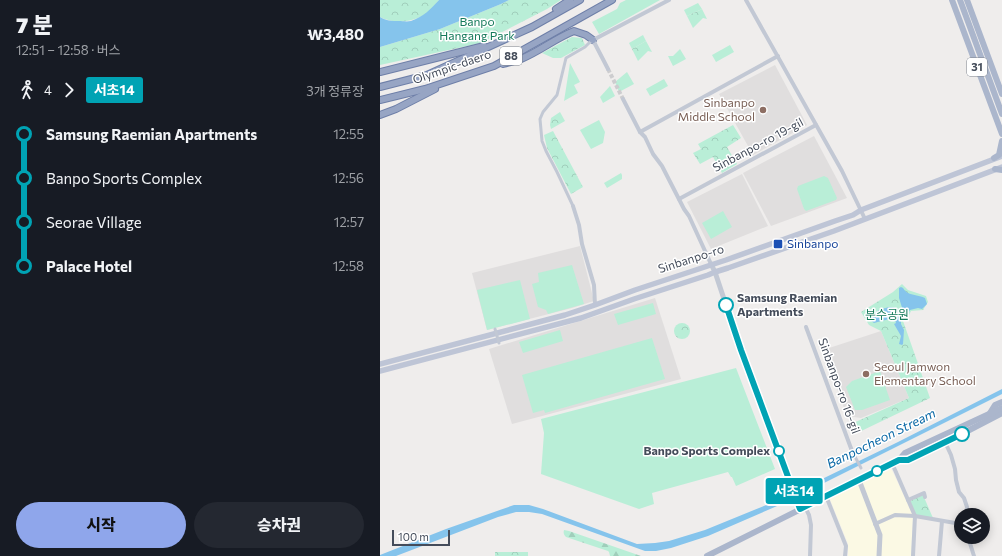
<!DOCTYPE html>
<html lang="ko">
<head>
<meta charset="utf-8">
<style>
  :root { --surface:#171b24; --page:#242831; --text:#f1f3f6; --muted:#9ea1a6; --accent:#8fa6eb }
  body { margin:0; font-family:Commissioner,"Noto Sans KR",sans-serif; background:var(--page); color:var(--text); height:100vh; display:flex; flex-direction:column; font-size:15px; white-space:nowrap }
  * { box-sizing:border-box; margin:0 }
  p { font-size:13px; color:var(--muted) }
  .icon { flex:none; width:22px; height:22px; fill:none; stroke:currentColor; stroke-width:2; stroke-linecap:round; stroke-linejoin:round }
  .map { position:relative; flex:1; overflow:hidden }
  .drawer { display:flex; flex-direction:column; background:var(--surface); width:380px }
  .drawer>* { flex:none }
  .badge { padding:0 8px; border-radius:3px; font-size:14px; line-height:26px }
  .controls { position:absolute; left:574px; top:508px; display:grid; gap:8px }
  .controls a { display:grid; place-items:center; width:36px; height:36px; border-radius:50%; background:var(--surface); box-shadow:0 2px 10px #0003; font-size:20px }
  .scale { position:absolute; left:12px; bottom:10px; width:58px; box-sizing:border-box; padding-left:4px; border:2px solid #444c5a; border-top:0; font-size:11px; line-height:14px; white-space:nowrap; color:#444c5a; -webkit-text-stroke:3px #fff; paint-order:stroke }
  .map>.badge { position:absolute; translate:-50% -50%; box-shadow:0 0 0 2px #fff }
  .legs { display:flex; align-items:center; gap:6px; height:44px; padding:0 16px; font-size:13px }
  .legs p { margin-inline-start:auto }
  .headline { display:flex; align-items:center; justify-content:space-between; height:68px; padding:0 16px }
  h1 { font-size:22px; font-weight:800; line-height:30px }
  .button { display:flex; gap:8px; margin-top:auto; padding:8px 16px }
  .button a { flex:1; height:46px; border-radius:24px; background:var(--accent); color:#111; font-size:16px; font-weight:800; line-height:46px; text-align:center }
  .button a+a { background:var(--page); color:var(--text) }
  ul { padding:0 16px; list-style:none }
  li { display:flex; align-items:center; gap:14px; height:44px; font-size:15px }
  li i { display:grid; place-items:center; width:6px; height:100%; margin:0 5px; background:currentColor }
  li i::after { content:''; width:10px; height:10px; margin:-5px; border:3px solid; border-radius:50%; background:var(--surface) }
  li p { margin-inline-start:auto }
  li:first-child i { background:linear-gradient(#0000 50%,currentColor 0) }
  li:last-child i { background:linear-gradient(currentColor 50%,#0000 0) }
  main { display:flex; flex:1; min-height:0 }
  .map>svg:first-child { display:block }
</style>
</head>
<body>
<main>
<section class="drawer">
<div class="headline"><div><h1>7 분</h1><p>12:51 – 12:58 · 버스</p></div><b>₩3,480</b></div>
<div class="legs"><svg class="icon" aria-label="walk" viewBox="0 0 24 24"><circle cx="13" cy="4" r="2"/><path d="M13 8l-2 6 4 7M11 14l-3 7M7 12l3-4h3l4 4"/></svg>4<svg class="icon" aria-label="forward" viewBox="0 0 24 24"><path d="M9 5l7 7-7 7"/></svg><b class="badge" style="background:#00a3b4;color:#fff">서초14</b><p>3개 정류장</p></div>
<ul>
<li><i style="color:#00a3b4"></i><b>Samsung Raemian Apartments</b><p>12:55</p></li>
<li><i style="color:#00a3b4"></i><span>Banpo Sports Complex</span><p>12:56</p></li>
<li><i style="color:#00a3b4"></i><span>Seorae Village</span><p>12:57</p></li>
<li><i style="color:#00a3b4"></i><b>Palace Hotel</b><p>12:58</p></li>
</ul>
<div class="button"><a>시작</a><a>승차권</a></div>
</section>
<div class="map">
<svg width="622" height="556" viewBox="0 0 622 556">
  <defs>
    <pattern id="forest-firs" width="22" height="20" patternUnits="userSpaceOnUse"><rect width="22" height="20" fill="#b9eed7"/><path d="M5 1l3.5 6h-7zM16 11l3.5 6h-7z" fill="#a0cebb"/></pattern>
    <pattern id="park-crowns" width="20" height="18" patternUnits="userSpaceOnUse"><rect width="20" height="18" fill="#b9eed7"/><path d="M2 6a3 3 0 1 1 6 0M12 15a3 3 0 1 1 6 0" fill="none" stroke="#a0cebb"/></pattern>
  </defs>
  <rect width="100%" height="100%" fill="#efedec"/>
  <path fill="#fbf9e4" d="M511 468 532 513 533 518 531 556H468V544L449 497Z"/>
  <g fill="#e0dede">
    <path d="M395 65 427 125 373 155 339 94Z"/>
    <path d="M434 136 467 198 391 226 363 173Z"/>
    <path d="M362 174 388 226 331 249 307 202Z"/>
    <path d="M200 246 214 301 192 308 107 330 92 273Z"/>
    <path d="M275 298 301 379 132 424 109 349Z"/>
    <path d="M501 331 529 398 481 418 467 416 443 350Z"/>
  </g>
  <g fill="#b9eed7">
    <path d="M246 0H280L219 34 212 22 237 9 240 3Z"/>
    <path d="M318 3 322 9 307 16 304 10Z"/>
    <path d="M263 35 266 41 252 49 249 43Z"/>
    <path d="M350 45 354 52 336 62 332 55Z"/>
    <path d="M300 49 306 59 293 66 288 56H293Z"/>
    <path d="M190 63 200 82 194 85 198 93 184 101Z"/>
    <path d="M247 72 254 84 239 92 235 82Z"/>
    <path d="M284 79 288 86 270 96 266 89Z"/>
    <path d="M230 86 235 96 223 103 220 97Z"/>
    <path d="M219 120 225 132 223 143 211 149 200 130Z"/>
    <path d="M241 173 242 175V179L227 188 224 183Z"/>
    <path d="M444 176 448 178 457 198 456 200 426 211 424 209 417 189 418 186Z"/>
    <path d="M343 211 352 227 331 239 322 223Z"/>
    <path d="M192 265 204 304 168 314 166 310 158 307 152 284 159 282 158 273Z"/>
    <path d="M140 280 150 319 107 330 97 290Z"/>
    <path d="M273 303 276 314 238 325 234 314Z"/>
    <path d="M180 330 183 341 143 353 139 342Z"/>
    <path d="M272 338 285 379 165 413 164 410 153 413 142 375Z"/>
    <path d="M356 368 395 469 356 486 352 477H351L348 472 272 493 274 504 259 509 161 474 164 433 161 419Z"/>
    <path d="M500 371 510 400 482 410H475L466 387 472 381Z"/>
  </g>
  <path fill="url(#forest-firs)" d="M184 530 189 531 261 556H230L229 552 228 551 186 537C184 535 183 533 184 530Z"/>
  <g fill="url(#park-crowns)">
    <path d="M0 0H59C56 3 54 7 51 10 38 22 15 25 0 17Z"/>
    <path d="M129 0H181L167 9 101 43 0 65V47L60 29 121 4Z"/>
    <path d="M322 9 327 19 323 18 313 28 307 16Z"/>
    <path d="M192 37 202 38 205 45 181 58H173L162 53Z"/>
    <path d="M266 41 272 52 268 51 258 61 252 49Z"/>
    <path d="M180 112 185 121 171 129 170 125 171 118Z"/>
    <path d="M353 125 361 138 347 147 357 164 342 173 333 157 320 164 313 153 321 149 318 144Z"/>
    <path d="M173 131 203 187 191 194 167 148 164 135Z"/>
    <path d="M522 284 528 290 546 296 548 302 543 310 531 311 529 315 522 318 550 398 475 434 471 424 529 398 501 331 489 325 481 312 513 292Z"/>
    <circle cx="302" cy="331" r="8"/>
    <path d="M543 495 553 518 536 515 530 501Z"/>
    <rect x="115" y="552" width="33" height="4"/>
  </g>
  <g fill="#85c4ec">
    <path d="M59 0H129L121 4 60 29 0 47V17C6 21 12 21 19 21 22 21 27 22 31 21 43 17 51 9 59 0Z"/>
    <path d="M521 287 523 288C527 296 537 294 545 298L547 304 542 309 538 308 530 310 527 315 524 314 519 298V288Z"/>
    <path d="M509 307 516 308 521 322V324L524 330 523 344 522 345 519 344 521 336 514 324 516 323 515 320 513 318 494 323 490 320 488 315 497 312 499 310Z"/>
    <path d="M622 389V394L404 503 328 536 291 548 276 551H265L162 514 149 512H136L118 517 16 556H0V555L66 529 134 505H149L163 509 257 544 275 543 289 541 325 530 401 499 518 442Z"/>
  </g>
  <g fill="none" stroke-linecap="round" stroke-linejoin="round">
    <path stroke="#cdcdcf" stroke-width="4" stroke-dasharray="4 2" stroke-linecap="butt" d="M228 69 243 99"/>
    <defs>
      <g id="trunk">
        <path d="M176 9 190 0"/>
        <path d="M123 64C129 62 135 61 141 59 160 51 176 38 194 31L206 35 213 40"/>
        <path d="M0 72 104 46"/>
        <path d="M0 87 47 75 152 27 200 0"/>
        <path d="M0 100 45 89 114 66 159 41 232 0"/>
        <path d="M0 115 16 109 55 89"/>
      </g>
    </defs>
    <use href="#trunk" stroke="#6e7fa8" stroke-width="8"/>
    <g stroke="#c2c8d4" stroke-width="3">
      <path d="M193 206 177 172 166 151 162 141 160 119 163 112 177 95 186 58 205 47 209 43 213 40"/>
      <path d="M472 451 481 468"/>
    </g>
    <g stroke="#c2c8d4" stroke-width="4">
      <path d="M366 0 462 171 485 219"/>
      <path d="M228 69 213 40 289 0"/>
      <path d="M243 99 260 132"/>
      <path d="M299 199 436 125"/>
      <path d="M193 206 199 225 202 244 214 285 215 305"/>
      <path d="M331 264 309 216 304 209 282 166 273 154 265 137 260 132 398 56"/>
      <path d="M426 327 472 451"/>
      <path d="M565 442 571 455 575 469 576 480 579 492 584 498 587 507 586 515"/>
      <path d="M512 463 535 516 533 556"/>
      <path d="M446 496 466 546 465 556"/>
      <path d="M528 500 544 493 545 497"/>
      <path d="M425 507 429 515 431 525 430 556"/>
      <path d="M495 524 515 515 535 516 581 524"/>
      <path d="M588 537 594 556"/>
      <path d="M559 556 562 521"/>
    </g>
    <g stroke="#c2c8d4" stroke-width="5">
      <path d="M331 264 335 272 361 350 420 509"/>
      <path d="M479 480 500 535 499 556"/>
    </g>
    <g stroke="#bec5d6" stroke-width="5.5">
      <path d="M0 364 185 315 215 305 255 290 346 260 455 221 473 215 481 210 622 156"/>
      <path d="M0 371 201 318 254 299 328 275 335 272 348 268 454 231 622 167"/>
    </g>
    <g stroke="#abb6cc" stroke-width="6">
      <path d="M572 0 622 134"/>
      <path d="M580 0 622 114"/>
      <path d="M587 0 622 94"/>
      <path d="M614 158 619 155 622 141"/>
      <path d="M615 169 622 170"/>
      <path d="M610 413 615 405 622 402"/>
      <path d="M519 460H528L574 438 622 413"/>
      <path d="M327 556 519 460 525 453 622 408"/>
    </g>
    <use href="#trunk" stroke="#97a5c4" stroke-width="6"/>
    <path stroke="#c2c8d4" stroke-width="3" d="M115 329 119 343"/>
  </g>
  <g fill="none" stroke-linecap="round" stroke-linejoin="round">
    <defs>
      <path id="line-1" d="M346 305 361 350 420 509 519 460H528L582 434"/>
    </defs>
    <use href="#line-1" stroke="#fff" stroke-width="9"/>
    <use href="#line-1" stroke="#00a3b4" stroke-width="6"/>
  </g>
  <g fill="#8d6e63" stroke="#fff" stroke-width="1.5">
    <circle cx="383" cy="110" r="4"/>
    <circle cx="486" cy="374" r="4"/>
  </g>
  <rect fill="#1a4fb4" stroke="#fff" stroke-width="1.5" x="393" y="239" width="10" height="10" rx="2"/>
  <g fill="#fff" stroke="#00a3b4" stroke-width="2">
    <circle cx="346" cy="305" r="7"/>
    <circle cx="582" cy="434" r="7"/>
    <circle cx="399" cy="451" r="5"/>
    <circle cx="497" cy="471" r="5"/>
  </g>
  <g text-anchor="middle" stroke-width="3" stroke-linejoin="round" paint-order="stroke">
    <g fill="#fff" stroke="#7c828c" stroke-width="1">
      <rect x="120" y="47" width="22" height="18" rx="3"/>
      <rect x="587" y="58" width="20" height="18" rx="3"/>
    </g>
    <g font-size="11" font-weight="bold" fill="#444c5a">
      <text x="131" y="60">88</text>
      <text x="597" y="71">31</text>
    </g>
    <g font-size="12" fill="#157b5b" stroke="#fff">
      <text x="97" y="26">Banpo<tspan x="97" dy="14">Hangang Park</tspan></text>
      <text x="507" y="319">분수공원</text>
    </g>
    <g font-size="12" fill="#444c5a" stroke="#fff">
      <text transform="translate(72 67) rotate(-19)" y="4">Olympic-daero</text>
      <text transform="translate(378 145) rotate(-28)" y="4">Sinbanpo-ro 19-gil</text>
      <text transform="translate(311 259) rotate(-18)" y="4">Sinbanpo-ro</text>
      <text transform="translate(459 386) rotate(70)" y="4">Sinbanpo-ro 16-gil</text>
    </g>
    <g font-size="12" fill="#785e54" stroke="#fff" text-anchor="end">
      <text x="375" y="107">Sinbanpo<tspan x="375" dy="14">Middle School</tspan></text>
      <text x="494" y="371" text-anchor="start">Seoul Jamwon<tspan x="494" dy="14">Elementary School</tspan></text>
    </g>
    <g font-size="12" fill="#164399" stroke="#fff" text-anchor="start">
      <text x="407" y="248">Sinbanpo</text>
    </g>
    <g font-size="12" font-weight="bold" fill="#444c5a" stroke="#fff" text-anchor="start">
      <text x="357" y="302">Samsung Raemian<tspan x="357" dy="14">Apartments</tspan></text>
      <text x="390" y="455" text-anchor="end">Banpo Sports Complex</text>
    </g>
    <g font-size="13" font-style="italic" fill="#0b69a6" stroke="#fff">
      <text transform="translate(501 438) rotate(-26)" y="5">Banpocheon Stream</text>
    </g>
  </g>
</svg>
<div class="controls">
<a><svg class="icon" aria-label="layers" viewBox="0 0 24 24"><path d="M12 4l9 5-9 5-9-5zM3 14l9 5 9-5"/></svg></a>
</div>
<div class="scale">100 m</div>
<b class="badge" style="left:414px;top:491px;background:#00a3b4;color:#fff">서초14</b>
</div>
</main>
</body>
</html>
